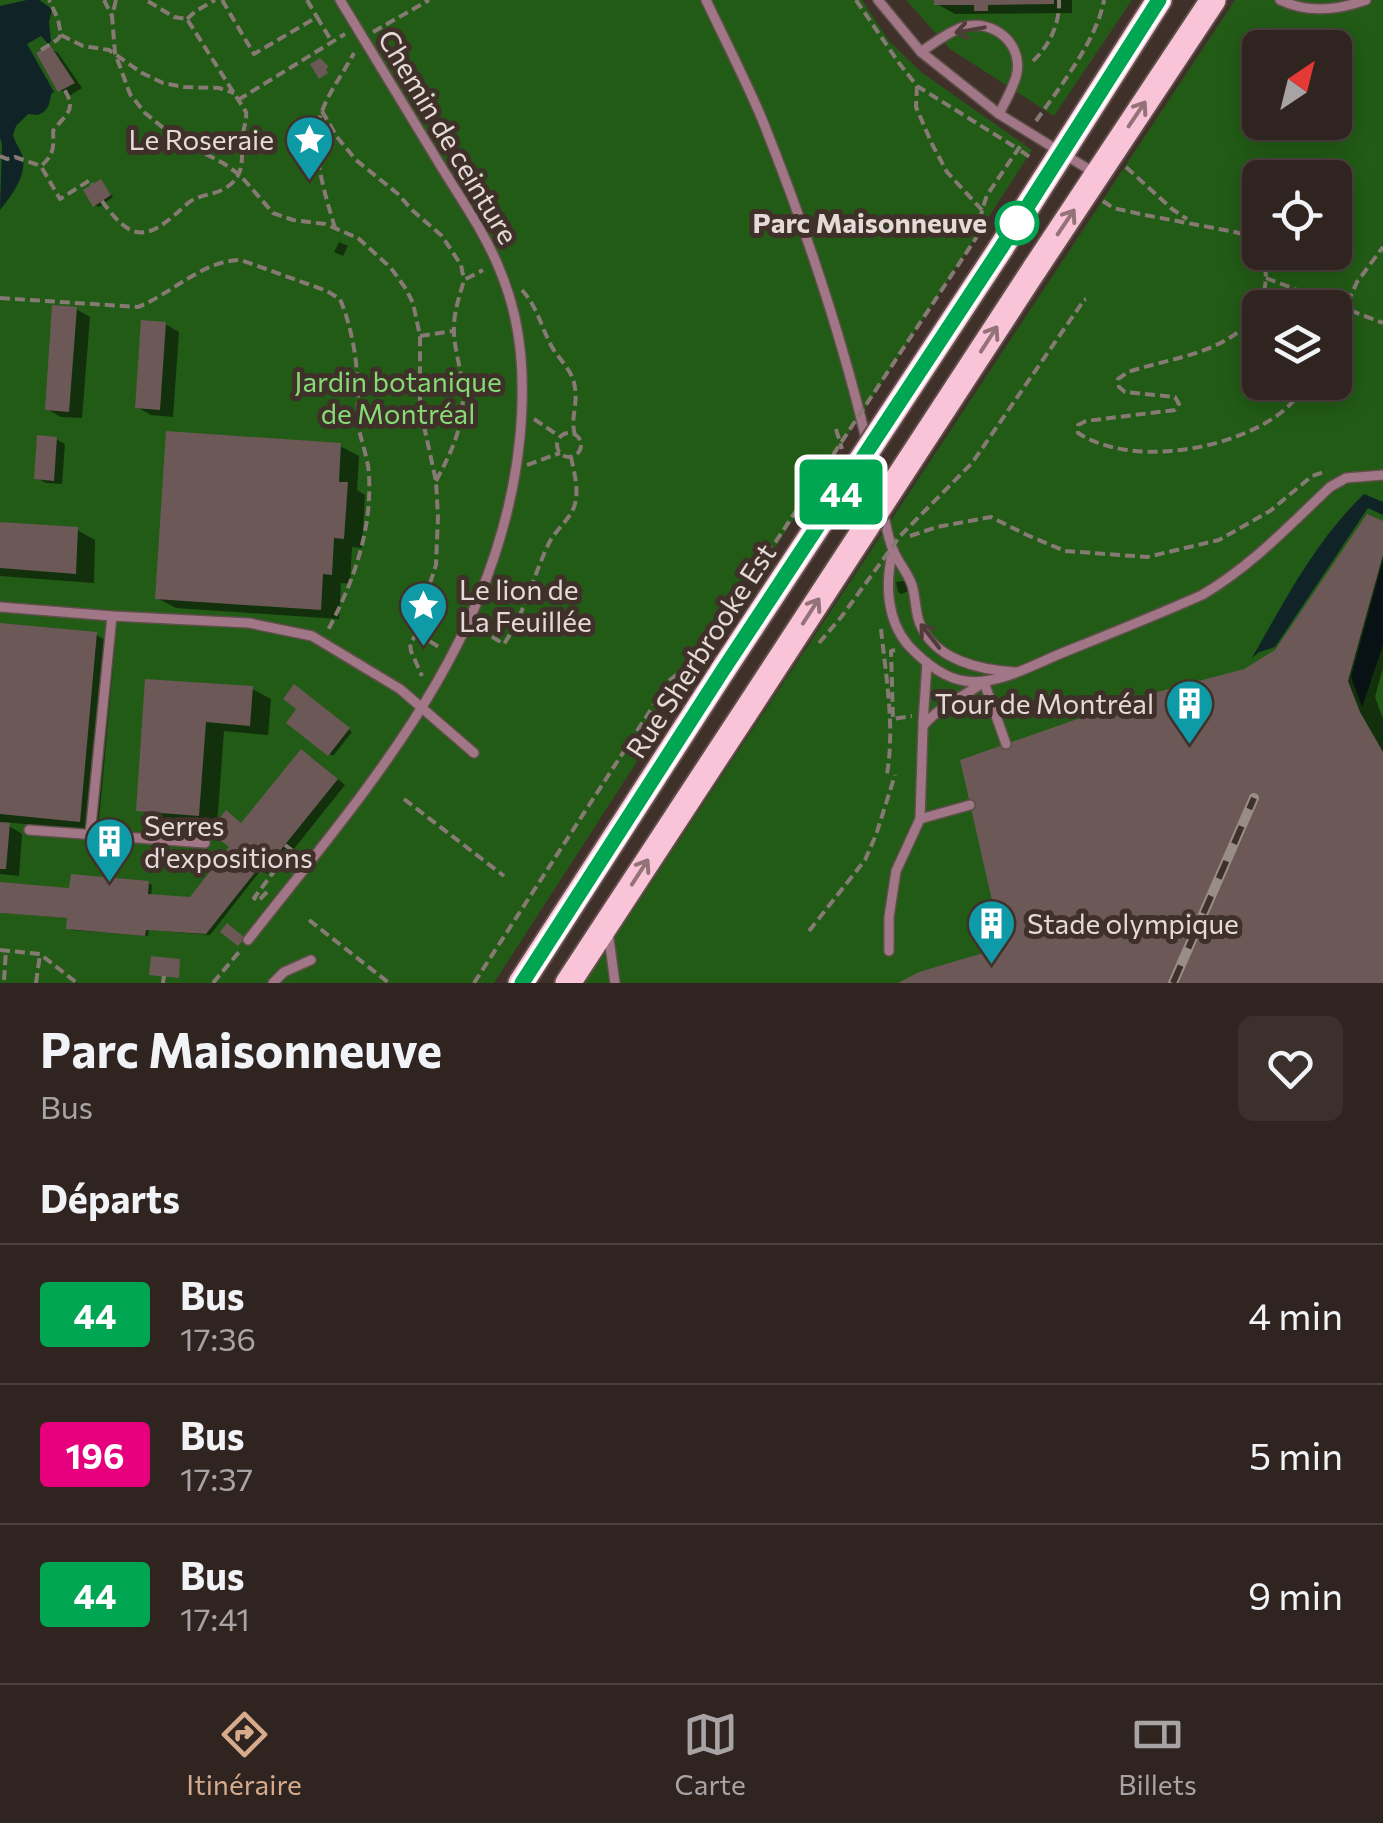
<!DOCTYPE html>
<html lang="fr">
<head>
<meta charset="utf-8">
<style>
  :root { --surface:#302420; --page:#3c302d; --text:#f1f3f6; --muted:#a8a4a5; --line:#4b413e; --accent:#d6ab8b }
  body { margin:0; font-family:Commissioner,sans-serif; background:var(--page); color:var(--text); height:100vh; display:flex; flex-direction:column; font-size:38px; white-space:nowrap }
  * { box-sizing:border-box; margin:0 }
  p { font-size:32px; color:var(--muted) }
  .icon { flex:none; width:55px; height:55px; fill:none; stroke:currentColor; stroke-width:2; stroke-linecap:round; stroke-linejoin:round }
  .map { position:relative; height:983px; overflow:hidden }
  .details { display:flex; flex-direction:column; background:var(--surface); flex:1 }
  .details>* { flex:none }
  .badge { padding:0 20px; border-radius:8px; font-size:35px; line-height:65px }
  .needle { width:65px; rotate:35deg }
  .buttons { position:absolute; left:1242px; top:30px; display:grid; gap:20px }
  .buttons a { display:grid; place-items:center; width:110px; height:110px; border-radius:15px; background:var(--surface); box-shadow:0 5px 25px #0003,0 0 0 2px var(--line); font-size:50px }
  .map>.badge { position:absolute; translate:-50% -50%; box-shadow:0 0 0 5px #fff }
  h2 { padding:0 40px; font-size:38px; line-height:90px }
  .round { display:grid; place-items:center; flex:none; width:105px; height:105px; border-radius:15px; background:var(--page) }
  .head { display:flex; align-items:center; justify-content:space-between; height:170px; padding:0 40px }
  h1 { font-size:48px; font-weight:700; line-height:75px }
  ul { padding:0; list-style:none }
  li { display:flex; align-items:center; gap:30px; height:140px; padding:0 40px; border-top:2px solid var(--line) }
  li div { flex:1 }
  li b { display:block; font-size:38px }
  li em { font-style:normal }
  li .badge { min-width:110px; font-weight:700; text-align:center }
  .dock { display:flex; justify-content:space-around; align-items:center; height:140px; border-top:2px solid var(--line); background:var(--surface); font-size:28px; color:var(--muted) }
  .dock a { display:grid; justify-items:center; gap:5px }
  .dock .on { color:var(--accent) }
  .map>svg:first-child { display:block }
</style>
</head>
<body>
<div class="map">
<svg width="1383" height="983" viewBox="0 0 1383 983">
  <rect width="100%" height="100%" fill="#40302a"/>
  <g fill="#225b16" fill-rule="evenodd">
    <path d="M0 0H862L889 41 921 72 1032 150 494 983H0Z"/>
    <path d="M906 0H1132L1054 116 950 49Z"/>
    <path d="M1235 0H1383V983H585ZM1260 48H1335V122H1260ZM1260 178H1335V252H1260ZM1260 308H1335V382H1260Z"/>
  </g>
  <g fill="#102327">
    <path d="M27 0H39L52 9 49 22 51 41 48 44 41 36 27 44 54 92 51 94C50 104 48 111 38 115L28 114 16 126 13 135C15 143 21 150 23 158 26 177 11 196 0 210L2 144 0 138V6Z"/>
    <path d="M1364 494 1383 502V515L1368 508 1275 647 1259 652 1252 658C1285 600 1316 540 1364 494Z"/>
    <path d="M1383 560V645L1362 707 1351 677Z"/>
  </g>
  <g fill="#0007">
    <path d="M937 0H1072V13L955 14 937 4Z"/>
    <path d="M50 48 58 53 82 88 69 96 60 90Z"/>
    <path d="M101 182 113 197 99 207 95 205Z"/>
    <path d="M339 242 348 246 343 256 334 252Z"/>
    <path d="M76 309 90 317 82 418 61 417 47 409Z"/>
    <path d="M165 324 179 332 173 417 151 415 137 407Z"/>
    <path d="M56 439 65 444 62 484 46 483 37 478Z"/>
    <path d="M340 446 359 456 357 490 365 495 362 548 352 547 350 584 341 583 339 619 176 608 157 598Z"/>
    <path d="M1383 523V668L1375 697 1383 719V983H903L920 974 1006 951 1245 672 1277 652Z"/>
    <path d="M0 525 77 530 95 540 94 583 0 576Z"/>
    <path d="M903 581 907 583 909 591 901 594 898 592 896 582Z"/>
    <path d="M0 626 96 635 115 645 98 831 3 822 22 834 19 876 0 874Z"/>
    <path d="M148 681 252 689 271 699 268 735 224 731 217 825 157 820 139 809Z"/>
    <path d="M298 689 352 732 333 756 289 722 300 708Z"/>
    <path d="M311 757 345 785 285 860 279 856 274 863 260 855 258 858 272 868 267 874 261 870 210 935 149 930 148 936 72 930 69 928 70 918 0 913V885L72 890 148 883 152 885 151 896 191 900 233 847 243 825Z"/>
  </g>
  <g fill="#6b5857">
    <path d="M934 0H1054V4L988 5V11H974V5H934Z"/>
    <path d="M50 45 75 83 58 92 36 53Z"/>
    <path d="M320 58 329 67 326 69 328 73 319 79 310 64Z"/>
    <path d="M101 179 111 195 93 207 83 190Z"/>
    <path d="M52 305 77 307 69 412 45 410Z"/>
    <path d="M141 320 166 322 160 410 135 408Z"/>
    <path d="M166 431 341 443 339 482H348L344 539 334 538 332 575 323 574 321 610 155 599Z"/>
    <path d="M37 435 57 437 54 481 34 479Z"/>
    <path d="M1367 514 1383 521V555L1348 681 1360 712 1383 752V983H898L919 972 983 953 1003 949 960 760 1146 695 1244 669 1275 650Z"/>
    <path d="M0 522 78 527 76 574 0 568Z"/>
    <path d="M0 623 97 632 80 822 0 814Z"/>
    <path d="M145 679 253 686 250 726 206 722 199 816 136 811Z"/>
    <path d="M294 684 350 728 328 756 286 723 296 709 283 699Z"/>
    <path d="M301 749 338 779 275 857 270 853 264 860 270 864 262 874 257 870 206 934 146 930 145 936 66 929 67 918 0 913V882L69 888 71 874 149 881 148 894 190 897 229 847 220 840 228 831 217 821 226 810 241 823Z"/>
    <path d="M0 822 10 823 6 869H0Z"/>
    <path d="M227 923 245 938 238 946 220 932Z"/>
    <path d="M151 956 180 959 179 978 149 975Z"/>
  </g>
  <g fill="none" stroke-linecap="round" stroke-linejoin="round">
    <defs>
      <g id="lane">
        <path d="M706 0C725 40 745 79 762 119 804 224 841 333 867 443"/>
        <path d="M878 0 921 52 999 114 1093 172"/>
        <path d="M1280 0C1309 14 1338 10 1366 0"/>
        <path d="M921 52C934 43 948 32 963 27 994 18 1025 45 1016 77 1012 90 1005 102 999 114"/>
        <path d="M871 458 880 497"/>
        <path d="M883 512C886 524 888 538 893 550 898 562 908 573 912 585 916 598 915 612 920 624 935 660 980 670 1015 672"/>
        <path d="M893 550C885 582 886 619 908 645 923 661 943 678 965 681 999 686 1036 663 1067 651 1112 633 1157 615 1202 595 1250 567 1289 526 1330 487L1346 478 1383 475"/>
        <path d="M0 607 112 616 249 623 312 636 400 689 474 753"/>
        <path d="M923 723 927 663"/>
        <path d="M920 819 970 805"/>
        <path d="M29 830 205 843"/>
        <path d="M90 835 112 616"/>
        <path d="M608 931 615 983"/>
        <path d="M248 940C369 786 500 641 520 437 525 381 523 326 501 273 487 236 463 202 442 168 408 112 374 56 340 0"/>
        <path d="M889 951V917L896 871 920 819 923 726C940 706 963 697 984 682L1006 744"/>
        <path d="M273 983 284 972 311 960"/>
      </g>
      <g id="primary">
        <path d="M1001 248 1159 0"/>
        <path d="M1034 270 1213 0"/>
        <path d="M521 983 723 670"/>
        <path d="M568 983 758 693"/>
      </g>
    </defs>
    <use href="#lane" stroke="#5e4f49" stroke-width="12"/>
    <use href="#primary" stroke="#5e4f49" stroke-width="29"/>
    <g stroke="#877974" stroke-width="4" stroke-dasharray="10 5" stroke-linecap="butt">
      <path d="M104 0 112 16"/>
      <path d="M116 0 112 16 115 53 130 94 145 113 177 139 223 163 240 175 273 213 293 220 325 224 358 238 391 268 406 289 413 303 420 336V408L436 481 438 517 436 565 419 617 417 633 410 644 411 651 422 676"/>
      <path d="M222 0 254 54 317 17 332 42"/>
      <path d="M307 0 317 17"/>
      <path d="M856 0 899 63 917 86 1015 147"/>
      <path d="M187 19 196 11 215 0"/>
      <path d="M373 32 429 0"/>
      <path d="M61 35 83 46 109 50 142 73 163 83 184 87 219 88 234 93"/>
      <path d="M41 50 57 40 61 35 58 19 49 0"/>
      <path d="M1033 61C1050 45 1060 23 1059 0"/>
      <path d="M917 86 916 107 932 144 947 172 982 210"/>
      <path d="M238 100 345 34"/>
      <path d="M322 111 337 137 356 160 398 194 412 210 442 236 461 265 464 280"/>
      <path d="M1036 121C1059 88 1097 40 1104 0"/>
      <path d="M1021 151 1031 158"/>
      <path d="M0 156 7 159 15 157 41 166C54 155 54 147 53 131 65 114 78 111 64 89"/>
      <path d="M1126 167 1172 209 1187 219"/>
      <path d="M42 168 60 199 90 180 92 184"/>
      <path d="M102 201C135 248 151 237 188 203 198 195 213 195 224 189 248 175 240 157 243 134 244 126 247 120 246 112L187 19 174 17 146 0"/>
      <path d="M1103 201 1113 208 1145 215 1235 232 1245 235 1260 250"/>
      <path d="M335 228C326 198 310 148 320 117 327 94 343 74 354 53"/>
      <path d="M978 235 982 210 987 195 1023 142"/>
      <path d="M1262 252C1267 268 1267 284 1262 299 1242 353 1175 356 1128 372L1118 379 1119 387 1125 392 1175 397 1179 404 1175 410 1086 421 1078 425V433C1132 468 1235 450 1283 411 1293 403 1301 392 1309 382"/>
      <path d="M1266 278 1383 323"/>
      <path d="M522 290C538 308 541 327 552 347 560 361 573 370 575 388 578 404 570 419 575 435"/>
      <path d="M0 298 138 307C173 293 203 260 241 260L327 291 340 299C352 328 357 359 358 390 358 401 357 411 358 422 360 440 368 456 369 475 372 532 353 583 327 632"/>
      <path d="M1084 300 1086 299"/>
      <path d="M1335 330 1357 282 1383 247"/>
      <path d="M420 336 453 331"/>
      <path d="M534 419 559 436"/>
      <path d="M836 429 842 449"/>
      <circle cx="569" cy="445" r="12"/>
      <path d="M527 465 560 453"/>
      <path d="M436 481C454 447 466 422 462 382 460 364 453 345 454 327 454 311 460 295 464 280L483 270"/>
      <path d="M910 536 937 527 991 517 1027 535 1065 551 1147 557 1219 540 1270 511 1312 476 1327 471"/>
      <path d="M479 629 504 644C525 613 533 576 549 543 556 529 571 519 575 504 579 489 574 471 571 457"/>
      <path d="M881 629C886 677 895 726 887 774"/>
      <path d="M417 633 442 649"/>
      <path d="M895 650 891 651 893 719 912 716"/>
      <path d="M404 799 504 876"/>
      <path d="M285 845 293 851"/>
      <path d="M267 892 258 901 254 898 291 849"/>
      <path d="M309 920 389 983"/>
      <path d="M809 931 865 860 876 835 895 775"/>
      <path d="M0 950 40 954 77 983"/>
      <path d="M4 980 6 950"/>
      <path d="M36 983 40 954"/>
      <path d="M163 983 164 976"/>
      <path d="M213 983 239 952"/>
      <path d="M474 983 670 680 701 655"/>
    </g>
    <use href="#lane" stroke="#a17787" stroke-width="9"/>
    <use href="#primary" stroke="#f9c4d8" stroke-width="25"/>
    <defs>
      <path id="rail" d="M1173 983 1254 798"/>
    </defs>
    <use href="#rail" stroke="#9a8d88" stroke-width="10"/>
    <use href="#rail" stroke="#40302a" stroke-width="6" stroke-dasharray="19" stroke-linecap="butt"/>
    <defs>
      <g id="primary-bridge">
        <path d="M723 670 1001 248"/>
        <path d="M758 693 1034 270"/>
      </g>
    </defs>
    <use href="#primary-bridge" stroke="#5e4f49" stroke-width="29" stroke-linecap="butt"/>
    <g stroke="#877974" stroke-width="4" stroke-dasharray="10 5" stroke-linecap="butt">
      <path d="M819 643 842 616 900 536 972 463 1084 300"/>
      <path d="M701 655 978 235"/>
    </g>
    <use href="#primary-bridge" stroke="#f9c4d8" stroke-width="25"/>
  </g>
  <defs><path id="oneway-shaft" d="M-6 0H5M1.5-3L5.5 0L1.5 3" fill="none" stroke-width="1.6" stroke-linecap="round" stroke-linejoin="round" transform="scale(2.5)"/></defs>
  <g stroke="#4f3b38">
    <use href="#oneway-shaft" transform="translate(970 30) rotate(170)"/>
    <use href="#oneway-shaft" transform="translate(930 636) rotate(-128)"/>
  </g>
  <g stroke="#937378">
    <use href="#oneway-shaft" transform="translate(1137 114) rotate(-56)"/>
    <use href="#oneway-shaft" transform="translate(1066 222) rotate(-56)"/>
    <use href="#oneway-shaft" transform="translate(989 339) rotate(-57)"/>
    <use href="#oneway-shaft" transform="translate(811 611) rotate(-57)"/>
    <use href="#oneway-shaft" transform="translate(640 872) rotate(-57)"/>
  </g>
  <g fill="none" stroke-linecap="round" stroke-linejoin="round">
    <defs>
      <path id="line" d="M522 983 723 670 1001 248 1159 0"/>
    </defs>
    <use href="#line" stroke="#fff" stroke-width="22"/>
    <use href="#line" stroke="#00a651" stroke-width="15"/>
  </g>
  <defs>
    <symbol id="sight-pin" viewBox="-11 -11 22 30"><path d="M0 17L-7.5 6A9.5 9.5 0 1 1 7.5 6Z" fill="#0f9aa8" stroke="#40302a"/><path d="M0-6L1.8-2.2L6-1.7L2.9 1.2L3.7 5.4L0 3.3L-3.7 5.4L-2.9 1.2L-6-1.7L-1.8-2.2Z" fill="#fff"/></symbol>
    <symbol id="building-pin" viewBox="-11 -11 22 30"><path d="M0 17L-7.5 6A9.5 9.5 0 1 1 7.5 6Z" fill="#0f9aa8" stroke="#40302a"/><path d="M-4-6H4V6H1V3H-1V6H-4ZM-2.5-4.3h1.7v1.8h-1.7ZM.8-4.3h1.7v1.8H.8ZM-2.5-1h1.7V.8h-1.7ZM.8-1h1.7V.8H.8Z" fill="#fff"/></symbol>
  </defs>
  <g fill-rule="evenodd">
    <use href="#sight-pin" x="282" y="112" width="55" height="75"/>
    <use href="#sight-pin" x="396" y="578" width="55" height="75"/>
    <use href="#building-pin" x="1162" y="676" width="55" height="75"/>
    <use href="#building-pin" x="82" y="814" width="55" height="75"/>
    <use href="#building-pin" x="964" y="896" width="55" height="75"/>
  </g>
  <circle fill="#fff" stroke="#00a651" stroke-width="5" cx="1017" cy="223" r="20"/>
  <g text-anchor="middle" stroke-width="10" stroke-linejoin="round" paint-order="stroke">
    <g font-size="28" fill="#e5dad7" stroke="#40302a">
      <text transform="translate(448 137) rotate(59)" y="10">Chemin de ceinture</text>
      <text transform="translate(701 651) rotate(-57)" y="10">Rue Sherbrooke Est</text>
    </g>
    <g font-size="28" fill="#e5dad7" stroke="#40302a" text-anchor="start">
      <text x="274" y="150" text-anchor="end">Le Roseraie</text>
      <text x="459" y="600">Le lion de<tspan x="459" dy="32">La Feuillée</tspan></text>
      <text x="1154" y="714" text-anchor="end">Tour de Montréal</text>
      <text x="144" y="836">Serres<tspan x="144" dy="32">d'expositions</tspan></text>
      <text x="1027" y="934">Stade olympique</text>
    </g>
    <g font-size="28" font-weight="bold" fill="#e5dad7" stroke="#40302a" text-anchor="end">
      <text x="987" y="233">Parc Maisonneuve</text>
    </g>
    <g font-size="28" fill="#86db76" stroke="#40302a">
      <text x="398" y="392">Jardin botanique<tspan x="398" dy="32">de Montréal</tspan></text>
    </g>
  </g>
</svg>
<div class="buttons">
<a><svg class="needle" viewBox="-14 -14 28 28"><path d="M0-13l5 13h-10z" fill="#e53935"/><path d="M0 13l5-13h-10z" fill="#a8a4a5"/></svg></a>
<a><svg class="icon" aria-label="locate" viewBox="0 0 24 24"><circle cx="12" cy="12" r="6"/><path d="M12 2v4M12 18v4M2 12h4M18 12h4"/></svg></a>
<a><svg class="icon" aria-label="layers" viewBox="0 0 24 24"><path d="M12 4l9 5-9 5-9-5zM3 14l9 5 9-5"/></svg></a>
</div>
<b class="badge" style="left:841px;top:492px;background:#00a651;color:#fff">44</b>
</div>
<section class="details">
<div class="head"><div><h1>Parc Maisonneuve</h1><p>Bus</p></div><a class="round"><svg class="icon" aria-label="heart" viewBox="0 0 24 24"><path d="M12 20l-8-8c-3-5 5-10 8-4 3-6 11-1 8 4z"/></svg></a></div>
<h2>Départs</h2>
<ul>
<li><span class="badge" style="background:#00a651;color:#fff">44</span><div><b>Bus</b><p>17:36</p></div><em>4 min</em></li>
<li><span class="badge" style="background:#e6007e;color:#fff">196</span><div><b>Bus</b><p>17:37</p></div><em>5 min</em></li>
<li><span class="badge" style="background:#00a651;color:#fff">44</span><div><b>Bus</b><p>17:41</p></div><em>9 min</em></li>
</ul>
</section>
<nav class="dock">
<a class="on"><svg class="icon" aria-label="directions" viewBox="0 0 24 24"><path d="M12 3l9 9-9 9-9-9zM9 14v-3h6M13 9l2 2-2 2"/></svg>Itinéraire</a>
<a><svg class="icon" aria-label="map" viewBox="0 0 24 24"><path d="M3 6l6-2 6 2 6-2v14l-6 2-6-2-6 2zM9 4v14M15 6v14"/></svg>Carte</a>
<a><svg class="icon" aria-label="tickets" viewBox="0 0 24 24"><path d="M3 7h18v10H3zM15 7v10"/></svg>Billets</a>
</nav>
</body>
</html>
